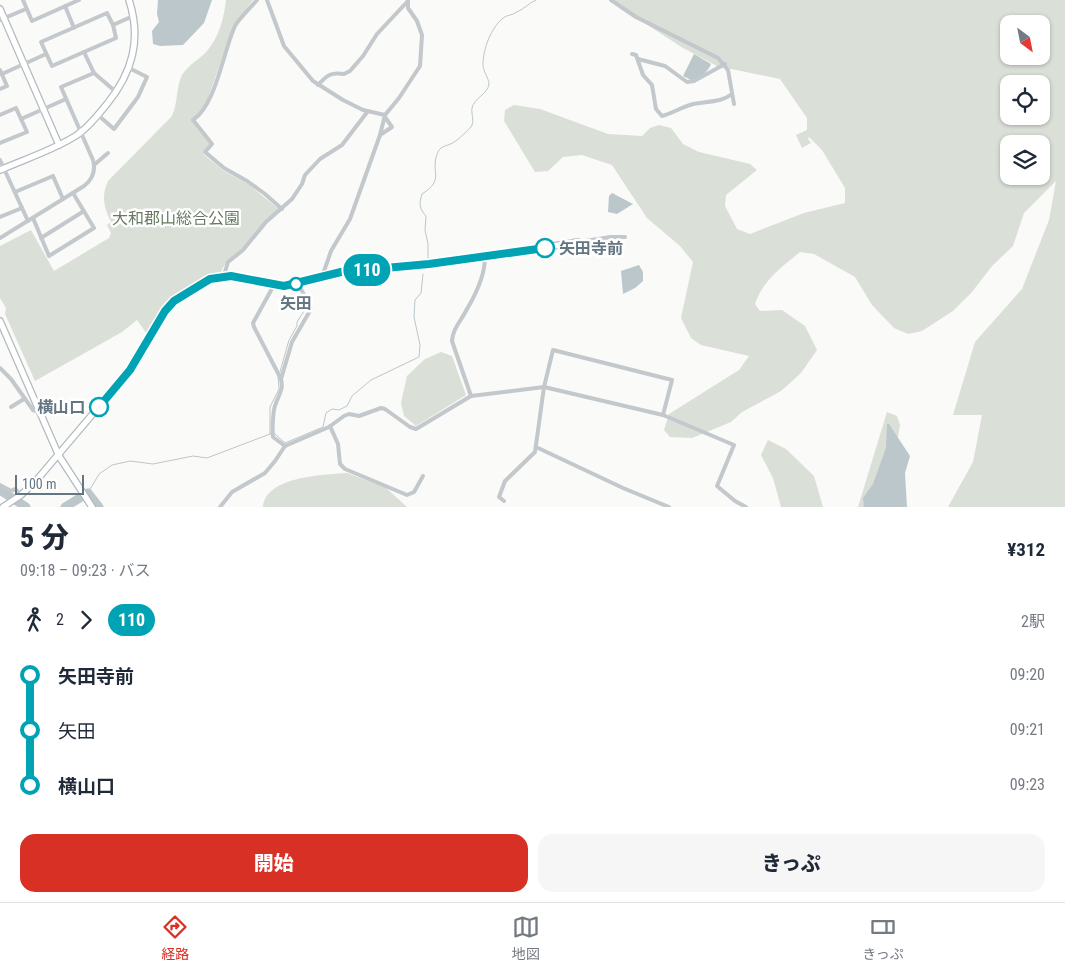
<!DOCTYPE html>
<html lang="ja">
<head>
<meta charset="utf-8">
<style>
  :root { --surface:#fff; --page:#f6f6f7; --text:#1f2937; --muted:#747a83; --line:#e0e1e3; --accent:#d93025 }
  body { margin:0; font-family:"Roboto Condensed","Noto Sans JP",sans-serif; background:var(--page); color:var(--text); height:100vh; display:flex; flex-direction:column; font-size:19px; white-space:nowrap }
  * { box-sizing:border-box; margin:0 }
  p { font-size:16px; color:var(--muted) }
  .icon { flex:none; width:28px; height:28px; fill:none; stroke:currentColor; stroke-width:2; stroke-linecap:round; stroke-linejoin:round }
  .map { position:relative; height:507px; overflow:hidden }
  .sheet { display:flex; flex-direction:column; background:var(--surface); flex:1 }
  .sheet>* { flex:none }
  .badge { padding:0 10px; border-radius:16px; font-size:18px; line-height:32px }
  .needle { width:32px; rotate:148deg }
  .tools { position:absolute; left:1000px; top:15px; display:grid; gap:10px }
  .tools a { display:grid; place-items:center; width:50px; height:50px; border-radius:10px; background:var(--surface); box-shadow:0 1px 4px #0004; font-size:25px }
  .scale { position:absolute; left:15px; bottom:12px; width:69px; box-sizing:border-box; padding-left:5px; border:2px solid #657683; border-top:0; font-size:14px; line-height:18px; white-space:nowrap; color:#657683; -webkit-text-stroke:4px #fff; paint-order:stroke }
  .map>.badge { position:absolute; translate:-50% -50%; box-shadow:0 0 0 2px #fff }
  .legs { display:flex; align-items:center; gap:8px; height:55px; padding:0 20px; font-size:16px }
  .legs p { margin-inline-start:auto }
  .headline { display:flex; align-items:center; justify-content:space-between; height:85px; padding:0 20px }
  h1 { font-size:28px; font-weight:800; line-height:38px }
  .button { display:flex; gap:10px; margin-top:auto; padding:10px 20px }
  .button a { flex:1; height:58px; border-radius:15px; background:var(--accent); color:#fff; font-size:20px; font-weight:800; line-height:58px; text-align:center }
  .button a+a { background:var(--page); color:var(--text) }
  ul { padding:0 20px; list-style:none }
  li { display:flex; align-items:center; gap:18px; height:55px; font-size:19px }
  li i { display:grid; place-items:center; width:8px; height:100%; margin:0 6px; background:currentColor }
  li i::after { content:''; width:12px; height:12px; margin:-6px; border:4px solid; border-radius:50%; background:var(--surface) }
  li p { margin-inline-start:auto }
  li:first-child i { background:linear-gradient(#0000 50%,currentColor 0) }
  li:last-child i { background:linear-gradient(currentColor 50%,#0000 0) }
  .dock { display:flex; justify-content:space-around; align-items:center; height:70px; border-top:1px solid var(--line); background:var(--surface); font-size:14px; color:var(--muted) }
  .dock a { display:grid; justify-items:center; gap:2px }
  .dock .on { color:var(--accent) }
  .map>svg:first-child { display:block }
</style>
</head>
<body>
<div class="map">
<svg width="1065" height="507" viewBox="0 0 1065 507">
  <rect width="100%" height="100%" fill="#fafaf8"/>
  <g fill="#dadfd7" fill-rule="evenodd">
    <path d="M226 0H253L233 27 206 104 192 122 210 144 203 154 224 171 248 184 280 210C265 220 256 233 244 246 235 256 226 259 221 272 203 277 173 294 161 310 155 317 151 326 147 334L137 320 122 332 35 381 5 314 6 308 0 298V246L31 230 54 271 109 238 111 233 107 225 111 222C104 208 101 196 108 181L172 116C178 103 176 87 182 75 188 65 200 59 207 51 219 37 224 18 226 0Z"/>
    <path d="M609 0H1065V507H948L973 462 982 415H953L975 342 1022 289 1049 220 1056 181 1024 213 1013 246 992 266 972 292 953 311 922 331 908 334 894 328 872 305 855 277 814 254 800 252C782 267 763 280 755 304L760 311 782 310 805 326 817 350 801 373 781 391 742 412 731 422 692 438 670 437 664 430 669 414 739 370 749 356 701 345 691 338 681 318 693 262 680 246 647 218 612 165 582 155 563 157 548 171 535 172 504 121 505 110 514 105 540 109 608 134 642 136 650 128 659 125 671 128 683 144 699 152 750 164 757 170 726 195 725 206 737 229 750 234 804 213 845 203V188L822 150 809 137 808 139 811 143 802 148 796 135 807 130V118L780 79 717 66 683 48ZM1009 24H1041V56H1009ZM1009 84H1041V116H1009ZM1009 144H1041V176H1009Z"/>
    <path d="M441 352 452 356 466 395 416 426 404 416 401 403 407 376 425 359Z"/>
    <path d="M887 412 897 416 900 425 886 507H858Z"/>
    <path d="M768 440 786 449 814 476 823 507H781L773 478 761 455Z"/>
    <path d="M347 473 385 487 407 507H263C266 476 323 475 347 473Z"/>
  </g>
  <g fill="#bbc7cb">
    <path d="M158 0H212L204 23 183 45 160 46 153 44 152 31 159 22 157 14Z"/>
    <path d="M694 54 711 64C708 72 699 79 691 80L683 76Z"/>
    <path d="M612 193 633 204 617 214 608 212 609 196Z"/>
    <path d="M639 265 643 272V281L635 288 623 294 621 271Z"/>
    <path d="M887 424H889L910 456 905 473 907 507H864L863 498 873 484 886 448Z"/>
  </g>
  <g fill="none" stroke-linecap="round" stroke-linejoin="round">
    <g stroke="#bbc7cb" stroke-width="1">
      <path d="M428 258V244L425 230 426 216C419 208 419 204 422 194 446 179 429 172 438 152 441 145 449 146 454 142 458 140 468 130 471 127 475 121 471 115 472 108 474 98 488 94 489 84 489 78 482 71 483 62 484 47 491 28 503 18 507 15 513 15 517 12 524 9 529 3 536 0"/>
      <path d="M280 372 289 340 297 326V322L308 305"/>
      <path d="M270 434V407L279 389 278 375"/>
      <path d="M88 493 99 474 112 465 130 461 153 464 193 456 207 458 270 434H275L285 443 323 427 326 413 332 409 339 410 347 406 352 396 371 380 419 357 420 345 414 317 415 300 421 293 423 274"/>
    </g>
    <g stroke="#bbc7cb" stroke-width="9">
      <path d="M0 490 26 507"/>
      <path d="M65 507 88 493 99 507"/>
    </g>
    <defs>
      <g id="secondary">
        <path d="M0 9 59 145"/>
        <path d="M0 170C25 159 54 150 77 135 89 127 98 115 107 104 132 73 142 40 129 0"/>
        <path d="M0 321 59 456 92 507"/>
        <path d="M3 507 21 495 35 482 125 376 165 311 174 301 210 279 231 276 274 285H290L341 272 485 257 578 242"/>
      </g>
    </defs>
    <use href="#secondary" stroke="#b3babf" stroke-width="8"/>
    <g stroke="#c3c8cc" stroke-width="4">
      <path d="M23 0 32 21 79 0"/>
      <path d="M257 0C252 6 237 21 235 26 223 52 216 105 193 120L212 144 205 152 224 168 247 181 265 194 282 209"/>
      <path d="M267 0 284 46 313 81 343 100 363 110 385 115"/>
      <path d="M611 0 636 17 718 58 728 70 734 104"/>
      <path d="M65 6 74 28"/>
      <path d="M107 13 113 25 116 38 52 66 41 42Z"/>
      <path d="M0 20 26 9"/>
      <path d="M113 25 133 16"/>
      <path d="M84 52 94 73 116 92"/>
      <path d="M632 54 636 55 643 75 652 85 656 109 662 116C673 113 682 107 693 104 706 101 721 103 732 94"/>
      <path d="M638 59 665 66 687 82 694 81 725 64"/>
      <path d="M0 70 7 86 0 89"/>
      <path d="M2 74 46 54"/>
      <path d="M318 85C327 75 331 72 344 74L350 71 363 56 377 34 407 2"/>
      <path d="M0 115 16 108 27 132 0 143"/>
      <path d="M98 115 114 129 138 97 147 77 129 68"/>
      <path d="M21 119 66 99"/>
      <path d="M380 135 392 127 385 117"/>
      <path d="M0 160 28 221"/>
      <path d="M94 165 108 153"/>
      <path d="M15 192 53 176 63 199"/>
      <path d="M0 217 22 208"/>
      <path d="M33 218 49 256 94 228 73 193"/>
      <path d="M0 238 84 186C93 179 96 171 93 160L61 87 94 73"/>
      <path d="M41 238 84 211"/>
      <path d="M578 242 611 237H625"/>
      <path d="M485 257C485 275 476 294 467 309 461 321 453 328 452 341L471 396 544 387 663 415 734 445 717 486 735 501 746 507"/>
      <path d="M224 275 228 262 243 250 266 222 292 199 302 184 305 175 320 159 342 145 368 111"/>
      <path d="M322 277 331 251 350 219 380 135 385 115 399 98 420 66 422 35 417 21 408 8V0"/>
      <path d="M274 285 253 323 254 327 281 379C284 391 278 395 275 406 273 411 272 431 273 437L285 446"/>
      <path d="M0 368 11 379 33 410 39 412"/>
      <path d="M281 379 292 342 311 309 310 304 297 283"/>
      <path d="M11 407 24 399"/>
      <path d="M330 426 338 444 340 464 345 469 407 495 414 492 423 476"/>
      <path d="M536 447 623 488 669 507"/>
      <path d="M0 485 11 491 15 489 21 495"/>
      <path d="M504 501 499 497 505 481 535 452 544 387 553 350 672 380 663 415"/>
      <path d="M220 507 232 492 265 473 275 461 285 446 329 427 344 416 349 414 359 416 381 408 385 409 410 427 416 429 471 396"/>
    </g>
    <use href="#secondary" stroke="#fff" stroke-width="5.5"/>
  </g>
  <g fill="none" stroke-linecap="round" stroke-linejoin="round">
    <defs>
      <path id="line-1" d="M99 407 130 370 165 311 174 301 210 279 231 276 284 286 341 272 429 264 545 248"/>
    </defs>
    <use href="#line-1" stroke="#fff" stroke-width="11"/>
    <use href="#line-1" stroke="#00a3b4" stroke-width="8"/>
  </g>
  <g fill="#fff" stroke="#00a3b4" stroke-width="2.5">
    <circle cx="545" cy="248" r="9"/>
    <circle cx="296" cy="284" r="6"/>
    <circle cx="99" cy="407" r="9"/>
  </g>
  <g text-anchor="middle" stroke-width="5" stroke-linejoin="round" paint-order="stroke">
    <g font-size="16" fill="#687a64" stroke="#fff">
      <text x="176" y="224">大和郡山総合公園</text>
    </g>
    <g font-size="16" font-weight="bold" fill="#657683" stroke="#fff" text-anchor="start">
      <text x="559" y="254">矢田寺前</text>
      <text x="296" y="309" text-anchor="middle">矢田</text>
      <text x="85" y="413" text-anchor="end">横山口</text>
    </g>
  </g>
</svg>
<div class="tools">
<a><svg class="needle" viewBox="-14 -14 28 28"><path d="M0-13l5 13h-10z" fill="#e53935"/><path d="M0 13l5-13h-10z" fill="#747a83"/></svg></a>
<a><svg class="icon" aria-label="locate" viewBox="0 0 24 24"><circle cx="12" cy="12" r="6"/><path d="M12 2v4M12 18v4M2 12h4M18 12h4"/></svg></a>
<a><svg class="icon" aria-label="layers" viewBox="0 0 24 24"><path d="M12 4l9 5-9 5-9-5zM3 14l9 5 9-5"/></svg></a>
</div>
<div class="scale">100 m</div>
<b class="badge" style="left:367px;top:270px;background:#00a3b4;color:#fff">110</b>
</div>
<section class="sheet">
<div class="headline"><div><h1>5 分</h1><p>09:18 – 09:23 · バス</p></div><b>¥312</b></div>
<div class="legs"><svg class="icon" aria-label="walk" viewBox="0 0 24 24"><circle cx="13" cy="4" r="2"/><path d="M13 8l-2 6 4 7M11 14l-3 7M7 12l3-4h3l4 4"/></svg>2<svg class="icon" aria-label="forward" viewBox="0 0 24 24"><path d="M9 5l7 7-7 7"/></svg><b class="badge" style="background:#00a3b4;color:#fff">110</b><p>2駅</p></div>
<ul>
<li><i style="color:#00a3b4"></i><b>矢田寺前</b><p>09:20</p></li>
<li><i style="color:#00a3b4"></i><span>矢田</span><p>09:21</p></li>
<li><i style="color:#00a3b4"></i><b>横山口</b><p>09:23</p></li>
</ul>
<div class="button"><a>開始</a><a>きっぷ</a></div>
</section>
<nav class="dock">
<a class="on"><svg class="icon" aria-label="directions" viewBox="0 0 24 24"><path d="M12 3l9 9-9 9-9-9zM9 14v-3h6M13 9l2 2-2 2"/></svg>経路</a>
<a><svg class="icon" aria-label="map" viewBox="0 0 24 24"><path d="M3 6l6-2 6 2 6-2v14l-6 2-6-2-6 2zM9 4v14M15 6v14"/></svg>地図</a>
<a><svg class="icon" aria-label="tickets" viewBox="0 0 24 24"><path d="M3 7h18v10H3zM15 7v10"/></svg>きっぷ</a>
</nav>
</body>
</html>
